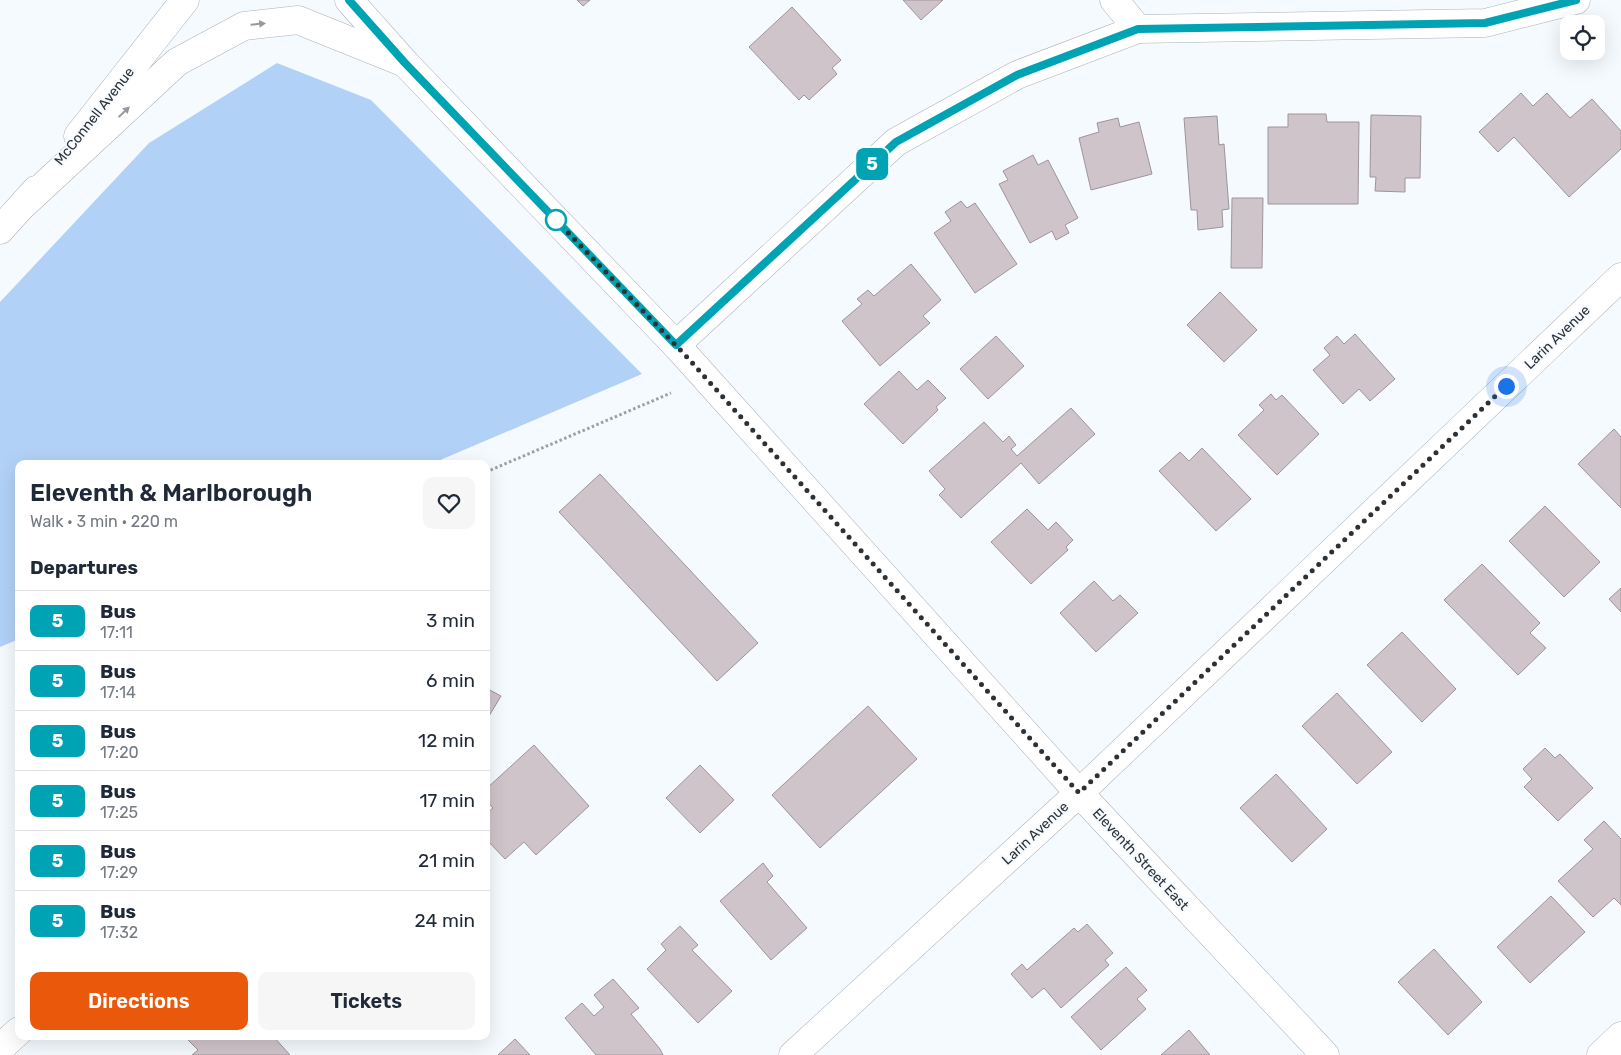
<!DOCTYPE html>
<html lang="en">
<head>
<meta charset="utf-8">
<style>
  :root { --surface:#fff; --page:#f6f6f7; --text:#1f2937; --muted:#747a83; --line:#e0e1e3; --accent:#ea580c }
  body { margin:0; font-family:Rubik,sans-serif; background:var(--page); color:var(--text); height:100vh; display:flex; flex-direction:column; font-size:19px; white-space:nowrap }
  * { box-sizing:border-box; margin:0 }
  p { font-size:16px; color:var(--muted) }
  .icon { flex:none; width:28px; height:28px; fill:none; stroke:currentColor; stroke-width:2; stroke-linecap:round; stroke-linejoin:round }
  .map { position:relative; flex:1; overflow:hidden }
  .sheet { position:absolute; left:15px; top:460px; width:475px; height:580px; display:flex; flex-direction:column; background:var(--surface); border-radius:10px; box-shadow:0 5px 20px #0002 }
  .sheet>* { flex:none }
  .badge { padding:0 10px; border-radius:8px; font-size:18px; line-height:32px }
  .fabs { position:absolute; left:1560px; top:15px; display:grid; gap:10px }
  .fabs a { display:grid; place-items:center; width:45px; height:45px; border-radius:10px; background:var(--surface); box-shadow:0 5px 20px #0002; font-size:25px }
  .you { position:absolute; width:25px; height:25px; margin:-12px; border:4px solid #fff; border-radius:50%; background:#1a73e8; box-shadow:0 0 0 8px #1a73e833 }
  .map>.badge { position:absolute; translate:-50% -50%; box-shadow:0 0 0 2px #fff }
  h2 { padding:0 15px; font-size:19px; line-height:45px }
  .round { display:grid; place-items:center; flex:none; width:52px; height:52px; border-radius:10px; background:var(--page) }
  .summary { display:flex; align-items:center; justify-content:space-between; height:85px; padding:0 15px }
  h1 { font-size:24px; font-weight:600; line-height:38px }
  .primary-button { display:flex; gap:10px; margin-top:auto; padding:10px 15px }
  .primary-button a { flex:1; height:58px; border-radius:10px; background:var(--accent); color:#fff; font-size:20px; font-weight:600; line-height:58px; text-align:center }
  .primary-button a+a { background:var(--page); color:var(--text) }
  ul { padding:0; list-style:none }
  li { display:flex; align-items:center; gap:15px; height:60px; padding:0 15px; border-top:1px solid var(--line) }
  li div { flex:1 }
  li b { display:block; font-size:19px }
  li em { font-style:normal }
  li .badge { min-width:55px; font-weight:700; text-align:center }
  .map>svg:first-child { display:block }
</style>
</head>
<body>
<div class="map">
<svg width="1621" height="1055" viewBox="0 0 1621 1055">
  <rect width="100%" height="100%" fill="#f5faff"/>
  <path fill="#b2d1f6" d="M277 63 371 100 642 374 431 464H19V639L0 647V302L149 143Z"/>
  <g fill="#cfc4ca" stroke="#9e949a">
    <path d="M577 0H590L583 6Z"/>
    <path d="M903 0H943L921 20Z"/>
    <path d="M792 7 841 60 832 68 837 74 809 100 804 95 799 100 749 47Z"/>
    <path d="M1521 93 1533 106 1547 93 1570 118 1592 99 1621 131V149L1569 197 1514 137 1498 152 1479 132Z"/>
    <path d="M1288 114H1326L1327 122H1359L1358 204H1268V127H1288Z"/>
    <path d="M1371 115 1421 116 1420 178H1405V192L1375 191 1376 177H1370Z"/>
    <path d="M1217 116 1219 145 1224 144 1229 209 1222 210 1223 227 1198 230 1197 210H1191L1184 118Z"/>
    <path d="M1118 118 1120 127 1139 122 1152 174 1091 190 1079 138 1099 132 1097 123Z"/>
    <path d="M1033 155 1038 165 1048 160 1078 218 1065 225 1069 233 1056 240 1052 231 1030 243 999 184 1008 180 1003 171Z"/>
    <path d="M1232 198H1263L1262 268H1231Z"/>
    <path d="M961 201 967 208 975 203 1017 264 975 293 934 233 951 221 945 212Z"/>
    <path d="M911 264 941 300 923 316 930 323 880 366 842 321 862 304 857 299 868 290 874 296Z"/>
    <path d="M1220 292 1257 330 1224 362 1187 325Z"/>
    <path d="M1355 334 1395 379 1370 401 1359 389 1343 404 1313 370 1330 355 1324 348 1337 336 1344 344Z"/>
    <path d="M996 336 1024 366 988 399 960 369Z"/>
    <path d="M899 371 917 390 928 380 946 398 936 407 938 410 903 444 864 404Z"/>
    <path d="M1271 394 1276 400 1282 395 1319 434 1277 475 1238 435 1264 410 1259 405Z"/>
    <path d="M1071 408 1095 434 1039 484 1021 463 961 518 939 495 945 489 929 471 984 422 1003 442 1009 436 1016 445 1011 449 1017 456Z"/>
    <path d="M1614 429 1621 437V508L1578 464Z"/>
    <path d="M1202 448 1251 499 1216 531 1159 471 1180 452 1189 461Z"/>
    <path d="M600 474 758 643 717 681 559 512Z"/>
    <path d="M1545 506 1600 562 1564 597 1509 541Z"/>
    <path d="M1027 509 1048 530 1056 522 1073 540 1066 547 1068 550 1031 584 991 542Z"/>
    <path d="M1482 564 1540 623 1530 633 1546 648 1518 675 1444 600Z"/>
    <path d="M1094 581 1113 601 1120 595 1138 613 1096 652 1060 613Z"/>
    <path d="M1621 588V612L1609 599Z"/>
    <path d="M1402 632 1456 689 1422 722 1367 665Z"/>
    <path d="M486 688 501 696 486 721Z"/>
    <path d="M1337 693 1392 752 1357 784 1302 726Z"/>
    <path d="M868 706 917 759 820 848 772 795Z"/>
    <path d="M534 745 589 806 536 855 524 842 505 859 486 839V814L493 808 486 800V789Z"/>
    <path d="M1545 748 1555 758 1560 754 1593 788 1558 821 1524 787 1532 779 1523 769Z"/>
    <path d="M700 765 734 800 700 833 666 798Z"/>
    <path d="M1276 774 1327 829 1292 862 1240 808Z"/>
    <path d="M1604 821 1621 839V905L1614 898 1593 917 1558 881 1593 849 1584 840Z"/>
    <path d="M763 863 773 876 767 882 807 928 771 960 720 901Z"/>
    <path d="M1551 896 1585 932 1530 983 1497 947Z"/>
    <path d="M1087 924 1113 953 1105 960 1109 965 1061 1008 1044 988 1032 998 1011 974 1022 964 1027 970 1074 928 1078 932Z"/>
    <path d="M680 926 698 945 692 950 732 991 698 1023 647 969 666 950 661 944Z"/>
    <path d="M1434 949 1482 1002 1448 1035 1398 982Z"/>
    <path d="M1126 967 1147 990 1137 999 1146 1009 1101 1050 1071 1017Z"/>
    <path d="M613 979 639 1008 631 1014 660 1049 663 1055H596L565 1018 582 1003 594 1016 604 1007 594 995Z"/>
    <path d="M1189 1030 1210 1055H1161Z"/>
    <path d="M184 1036H273L290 1055H192L198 1050Z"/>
    <path d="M515 1039 530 1055H498Z"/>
  </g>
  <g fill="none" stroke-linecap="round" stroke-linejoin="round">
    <defs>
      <g id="minor">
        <path d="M349 0 405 63 676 345 1079 793 1325 1055"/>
        <path d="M1114 0 1138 29"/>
        <path d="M676 345 896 142 1017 75 1138 29 1485 23 1576 0"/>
        <path d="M0 1048 19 1031"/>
        <path d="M793 1055 1079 793 1621 277"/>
        <path d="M1601 1055 1621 1036"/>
      </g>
      <g id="secondary">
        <path d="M78 136 185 0"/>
        <path d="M24 204 177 62 244 26 298 20 405 63"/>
        <path d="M0 230 36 190"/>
      </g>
    </defs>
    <use href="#minor" stroke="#abb2ba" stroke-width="29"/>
    <use href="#secondary" stroke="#abb2ba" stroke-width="29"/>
    <path stroke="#9ca0a4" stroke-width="3" stroke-dasharray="2.5 2.5" stroke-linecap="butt" d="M486 472 671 393"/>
    <use href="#minor" stroke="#fff" stroke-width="28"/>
    <use href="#secondary" stroke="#fff" stroke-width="28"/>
  </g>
  <defs><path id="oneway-solid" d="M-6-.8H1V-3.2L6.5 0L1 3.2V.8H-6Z" transform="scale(1.25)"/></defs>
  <g fill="#96989a">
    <use href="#oneway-solid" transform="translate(258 24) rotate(-6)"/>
    <use href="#oneway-solid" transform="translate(124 112) rotate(-43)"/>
  </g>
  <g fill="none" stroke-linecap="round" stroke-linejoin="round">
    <defs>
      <path id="line" d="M349 0 405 63 676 345 896 142 1017 75 1138 29 1485 23 1576 0"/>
    </defs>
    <use href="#line" stroke="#fff" stroke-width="11"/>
    <use href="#line" stroke="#00a3b4" stroke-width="8"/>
    <path stroke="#2e3134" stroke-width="5" stroke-dasharray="0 9" d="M556 220 686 356 1079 793 1506 386"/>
  </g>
  <circle fill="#fff" stroke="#00a3b4" stroke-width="2.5" cx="556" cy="220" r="10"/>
  <g text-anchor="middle" stroke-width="4" stroke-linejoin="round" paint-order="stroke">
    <g font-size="14" fill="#2e3134" stroke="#f5faff">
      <text transform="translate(94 116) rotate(-52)" y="5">McConnell Avenue</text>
      <text transform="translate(1557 337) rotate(-44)" y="5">Larin Avenue</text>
      <text transform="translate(1035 833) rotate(-43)" y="5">Larin Avenue</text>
      <text transform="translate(1141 859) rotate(47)" y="5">Eleventh Street East</text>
    </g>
  </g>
</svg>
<div class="fabs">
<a><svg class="icon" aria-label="locate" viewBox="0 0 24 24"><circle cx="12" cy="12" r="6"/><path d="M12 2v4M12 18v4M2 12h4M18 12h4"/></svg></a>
</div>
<div class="you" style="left:1506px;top:386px"></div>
<b class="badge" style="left:872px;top:164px;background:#00a3b4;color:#fff">5</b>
<section class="sheet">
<div class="summary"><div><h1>Eleventh &amp; Marlborough</h1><p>Walk · 3 min · 220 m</p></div><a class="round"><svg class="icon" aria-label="heart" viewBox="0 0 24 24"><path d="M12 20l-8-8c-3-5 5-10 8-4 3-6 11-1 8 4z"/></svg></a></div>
<h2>Departures</h2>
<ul>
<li><span class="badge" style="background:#00a3b4;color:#fff">5</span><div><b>Bus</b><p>17:11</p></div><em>3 min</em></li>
<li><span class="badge" style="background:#00a3b4;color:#fff">5</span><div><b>Bus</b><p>17:14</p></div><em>6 min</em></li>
<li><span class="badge" style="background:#00a3b4;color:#fff">5</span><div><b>Bus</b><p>17:20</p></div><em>12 min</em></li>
<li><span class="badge" style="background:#00a3b4;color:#fff">5</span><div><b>Bus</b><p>17:25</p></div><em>17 min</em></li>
<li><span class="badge" style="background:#00a3b4;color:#fff">5</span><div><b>Bus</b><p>17:29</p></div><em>21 min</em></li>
<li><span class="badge" style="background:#00a3b4;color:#fff">5</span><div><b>Bus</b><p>17:32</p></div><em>24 min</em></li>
</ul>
<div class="primary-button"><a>Directions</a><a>Tickets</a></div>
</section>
</div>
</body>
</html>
